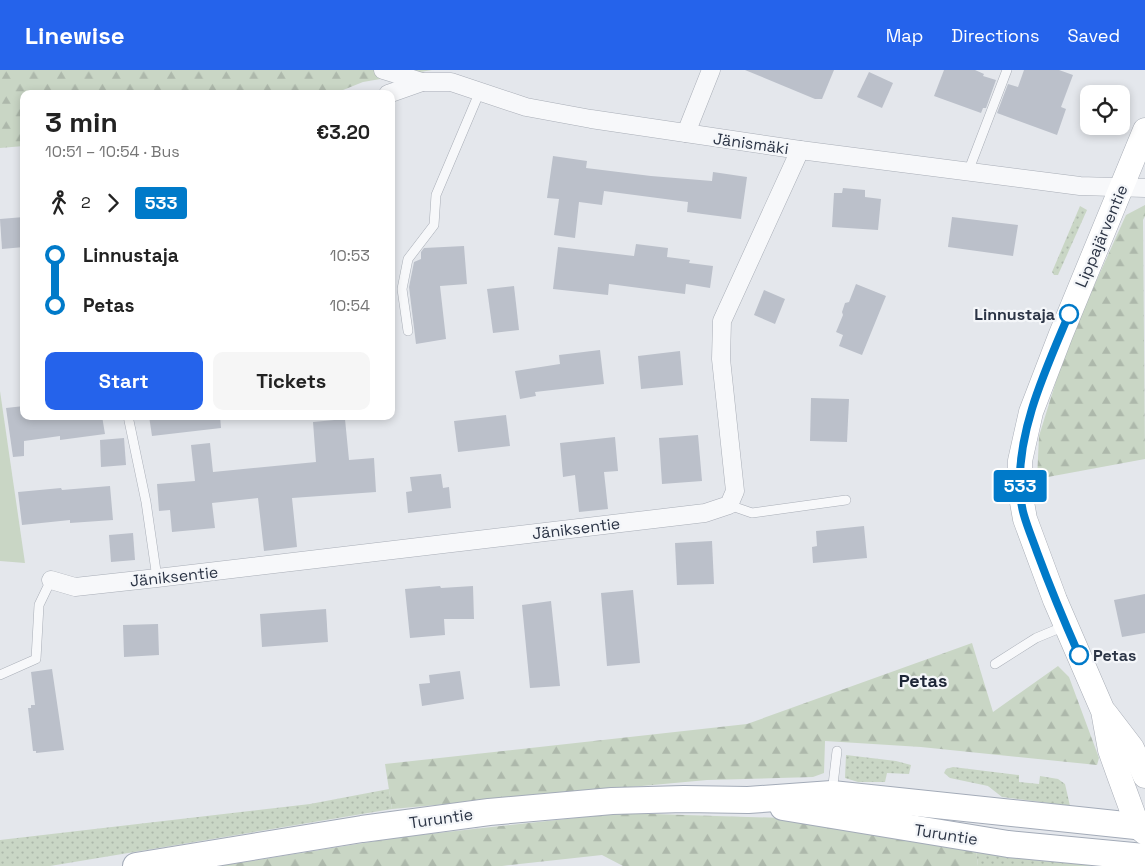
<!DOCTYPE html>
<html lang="en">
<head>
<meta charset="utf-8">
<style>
  :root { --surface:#fff; --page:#f6f6f6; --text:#222; --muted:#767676; --accent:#2563eb }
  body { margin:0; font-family:"Space Grotesk",sans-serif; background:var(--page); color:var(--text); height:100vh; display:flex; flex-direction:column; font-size:19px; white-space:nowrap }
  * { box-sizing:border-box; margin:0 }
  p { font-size:16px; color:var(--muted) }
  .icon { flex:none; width:28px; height:28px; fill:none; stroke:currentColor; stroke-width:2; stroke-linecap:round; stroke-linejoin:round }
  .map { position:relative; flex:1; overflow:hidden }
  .drawer { position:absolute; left:20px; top:20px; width:375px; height:330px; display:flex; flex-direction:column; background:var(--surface); border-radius:10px; box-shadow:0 2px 8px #0003 }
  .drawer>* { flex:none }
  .badge { padding:0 10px; border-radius:4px; font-size:18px; line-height:32px }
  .fabs { position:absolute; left:1080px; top:15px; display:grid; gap:10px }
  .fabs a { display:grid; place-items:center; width:50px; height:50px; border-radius:10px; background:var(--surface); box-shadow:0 2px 8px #0003; font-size:25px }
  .map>.badge { position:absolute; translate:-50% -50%; box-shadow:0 0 0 2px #fff }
  .legs { display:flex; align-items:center; gap:8px; height:55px; padding:0 25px; font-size:16px }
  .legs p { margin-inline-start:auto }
  .head { display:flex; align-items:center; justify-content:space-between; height:85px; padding:0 25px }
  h1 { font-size:28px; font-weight:800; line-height:38px }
  .button { display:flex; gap:10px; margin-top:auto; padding:10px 25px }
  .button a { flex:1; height:58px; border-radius:10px; background:var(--accent); color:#fff; font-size:20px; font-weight:800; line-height:58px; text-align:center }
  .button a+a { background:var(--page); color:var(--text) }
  ul { padding:0 25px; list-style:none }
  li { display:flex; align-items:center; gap:18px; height:50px; font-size:19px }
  li i { display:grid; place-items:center; width:8px; height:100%; margin:0 6px; background:currentColor }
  li i::after { content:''; width:12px; height:12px; margin:-6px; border:4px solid; border-radius:50%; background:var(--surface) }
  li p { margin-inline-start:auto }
  li:first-child i { background:linear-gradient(#0000 50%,currentColor 0) }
  li:last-child i { background:linear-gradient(currentColor 50%,#0000 0) }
  header { display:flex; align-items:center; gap:30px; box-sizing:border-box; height:70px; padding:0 25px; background:var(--accent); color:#fff }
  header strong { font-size:24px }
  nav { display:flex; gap:28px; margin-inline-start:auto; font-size:18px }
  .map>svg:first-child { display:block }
</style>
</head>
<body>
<header>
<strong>Linewise</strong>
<nav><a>Map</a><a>Directions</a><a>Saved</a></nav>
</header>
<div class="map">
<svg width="1145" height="796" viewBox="0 0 1145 796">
  <defs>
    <pattern id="grass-dots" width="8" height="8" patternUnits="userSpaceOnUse" patternTransform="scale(1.25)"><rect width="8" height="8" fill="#c9d6c5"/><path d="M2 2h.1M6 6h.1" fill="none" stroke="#adb8ab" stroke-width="1.8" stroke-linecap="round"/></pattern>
    <pattern id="forest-firs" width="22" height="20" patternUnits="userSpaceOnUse" patternTransform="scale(1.25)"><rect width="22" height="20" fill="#c9d6c5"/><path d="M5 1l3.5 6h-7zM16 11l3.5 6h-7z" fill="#adb8ab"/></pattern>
  </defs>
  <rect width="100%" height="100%" fill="#e4e7ec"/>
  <g fill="url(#grass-dots)">
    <path d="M1080 136 1087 140 1058 205H1054L1052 202Z"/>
    <path d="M846 685 896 691 911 695 909 704 887 703 885 712H858L845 708Z"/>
    <path d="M953 697 1019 705V712L1039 714 1040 706 1058 709 1065 714 1070 736 1002 727 988 716 950 708 944 703 946 699Z"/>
    <path d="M389 719 392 739 50 796H0V770L310 734Z"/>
    <path d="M976 779 1087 789 1090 796H978Z"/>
  </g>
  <g fill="url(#forest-firs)">
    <path d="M0 0H432L363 12 333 24H24V76L0 78Z"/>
    <path d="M1145 135V146L1143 150 1145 389 1037 409 1039 366 1067 276 1126 145Z"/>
    <path d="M972 573 993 642 1058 596 1069 607 1099 688 1097 695 921 677 825 671 824 703 813 707 707 710 392 739 385 694 747 654Z"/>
    <path d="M621 743 783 748 976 779 978 796H623L602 785 502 796H219L401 767Z"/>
  </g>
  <path fill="#c9d6c5" d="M0 321 25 493 0 491Z"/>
  <g fill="#bbc0ca">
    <path d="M745 0H834L822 29H815Z"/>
    <path d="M944 0H975L984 4 983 6 996 10 986 38H983L981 43 934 26Z"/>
    <path d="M1024 0H1059L1073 5 1061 37 1066 39 1057 65 997 43 1008 14 1018 17Z"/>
    <path d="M869 2 893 13 882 38 857 27Z"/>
    <path d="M553 86 587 91 586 98 651 106 712 111 713 102 747 107 741 149 687 142 688 132 604 121 602 135 579 132 575 168 554 165 559 129 547 128Z"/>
    <path d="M843 118 865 120V127L881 129 878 160 832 157 834 123H842Z"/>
    <path d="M24 147V177L2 179 0 149Z"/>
    <path d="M952 147 1018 155 1013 186 948 177Z"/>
    <path d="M636 174 668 178 667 187 690 190 689 193 713 196 710 218 686 214 685 224 609 214 608 225 553 219 558 177 634 186Z"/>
    <path d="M464 176 467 214 440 216 446 269 416 274 409 217 414 192 421 189V182L424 178Z"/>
    <path d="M856 214 886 226 862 285 839 276 843 265 836 262 843 245 842 242 845 233 849 232Z"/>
    <path d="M514 216 519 260 493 263 487 219Z"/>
    <path d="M764 220 785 229 775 254 754 245Z"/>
    <path d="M600 280 604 314 535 322 536 326 520 329 515 301 560 294 559 285Z"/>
    <path d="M680 281 683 315 641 319 638 286Z"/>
    <path d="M811 328 849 329 847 372 810 371Z"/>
    <path d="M24 336V346H102L105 364 60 370V366L24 371V386L13 387 6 338Z"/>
    <path d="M506 345 510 376 458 382 454 351Z"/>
    <path d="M149 346H220L221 358 152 366Z"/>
    <path d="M345 349 349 390 374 388 376 422 292 428 297 477 264 481 258 428 212 433 215 458 172 462 170 440 159 441 157 414 195 411 191 375 210 373 213 402 316 392 313 352Z"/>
    <path d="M698 365 702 411 662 414 659 368Z"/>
    <path d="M615 367 618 401 604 402 608 439 579 442 575 405 563 407 560 373Z"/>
    <path d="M124 368 126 395 101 397 100 370Z"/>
    <path d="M441 404 443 418 449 417 451 438 408 443 406 422 412 421 410 407Z"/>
    <path d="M110 416 113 450 70 453V450L22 455 18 422 61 418 62 420Z"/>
    <path d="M864 456 867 488 813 493 812 477 817 476 816 461Z"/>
    <path d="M133 463 135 490 111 492 109 465Z"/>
    <path d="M712 471 714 514 677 515 675 473Z"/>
    <path d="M440 516 441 518 473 516 474 549H444L445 565 410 568 405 519Z"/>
    <path d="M633 520 640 593 607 596 601 523Z"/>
    <path d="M1145 524V563L1122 567 1114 530Z"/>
    <path d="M551 531 560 616 530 618 522 535Z"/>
    <path d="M326 539 328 572 262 577 260 544Z"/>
    <path d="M158 554 159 585 124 587 123 555Z"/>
    <path d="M52 599 64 680 36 683V681H33L28 638H31V635H35L31 602Z"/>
    <path d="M460 601 464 629 422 636 419 614 430 613 429 605Z"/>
  </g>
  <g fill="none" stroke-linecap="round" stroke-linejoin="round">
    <defs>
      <g id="service">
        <path d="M968 102 1007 0"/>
        <path d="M408 261 402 219 408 189 434 155 436 125 480 21"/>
        <path d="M128 346 146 432 157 508"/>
        <path d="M729 435 752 443 846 430"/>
        <path d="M995 594 1036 568 1065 556"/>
        <path d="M0 605 36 589 39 535 51 510"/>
        <path d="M832 723 837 681"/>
      </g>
      <g id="minor">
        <path d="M383 0 422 12"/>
        <path d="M388 24 422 12H451L526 37 591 49 800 80 1080 116 1145 118"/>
        <path d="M686 63 711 0"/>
        <path d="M51 510 75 517 157 508 705 443 729 435 735 421 721 289 722 251 800 80"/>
      </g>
      <g id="secondary">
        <path d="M1145 60 1061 264 1031 342 1020 391V421L1025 449 1055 530 1103 641 1110 680 1120 708 1138 757 1145 763"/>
        <path d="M1106 644 1132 678 1145 706"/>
      </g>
      <g id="primary">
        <path d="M783 737 1008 774 1145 787"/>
        <path d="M136 796 362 759 489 742 612 731 684 729 748 730 832 724 1145 757"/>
      </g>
    </defs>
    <use href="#service" stroke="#a9aeb7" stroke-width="10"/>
    <use href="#minor" stroke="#a9aeb7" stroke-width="19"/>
    <use href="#secondary" stroke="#a9aeb7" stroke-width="25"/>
    <use href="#primary" stroke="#a3abb8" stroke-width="28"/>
    <use href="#service" stroke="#f7f8fa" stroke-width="9"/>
    <use href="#minor" stroke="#f7f8fa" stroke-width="18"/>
    <use href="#secondary" stroke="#fff" stroke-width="24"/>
    <use href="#primary" stroke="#fff" stroke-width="26"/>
  </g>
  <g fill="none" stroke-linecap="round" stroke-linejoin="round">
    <defs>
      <path id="line-1" d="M1069 244C1046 299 1017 360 1020 420 1020 441 1030 462 1037 482 1050 517 1064 551 1079 585"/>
    </defs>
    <use href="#line-1" stroke="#fff" stroke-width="11"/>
    <use href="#line-1" stroke="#007ac9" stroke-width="8"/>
  </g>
  <g fill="#fff" stroke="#007ac9" stroke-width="2.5">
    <circle cx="1069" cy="244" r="9"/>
    <circle cx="1079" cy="585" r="9"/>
  </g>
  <g text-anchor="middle" stroke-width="4.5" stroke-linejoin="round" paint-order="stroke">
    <g font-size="16" fill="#2b3445" stroke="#f4f6f9">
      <text transform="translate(751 73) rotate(8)" y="6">Jänismäki</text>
      <text transform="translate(1101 166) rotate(-67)" y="6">Lippajärventie</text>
      <text transform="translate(576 458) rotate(-7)" y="6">Jäniksentie</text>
      <text transform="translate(174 506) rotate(-6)" y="6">Jäniksentie</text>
      <text transform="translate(441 748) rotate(-8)" y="6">Turuntie</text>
      <text transform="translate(946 764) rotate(9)" y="6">Turuntie</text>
    </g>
    <g font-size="16" font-weight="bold" fill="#2b3445" stroke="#f4f6f9" text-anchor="end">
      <text x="1055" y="250">Linnustaja</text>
      <text x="1093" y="591" text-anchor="start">Petas</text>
    </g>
    <g font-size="18" font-weight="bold" fill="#1d2536" stroke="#f4f6f9">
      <text x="923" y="617">Petas</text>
    </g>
  </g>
</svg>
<div class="fabs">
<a><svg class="icon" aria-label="locate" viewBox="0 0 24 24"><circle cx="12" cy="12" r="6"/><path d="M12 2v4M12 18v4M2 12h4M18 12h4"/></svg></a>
</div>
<b class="badge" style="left:1020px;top:416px;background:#007ac9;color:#fff">533</b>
<section class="drawer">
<div class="head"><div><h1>3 min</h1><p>10:51 – 10:54 · Bus</p></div><b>€3.20</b></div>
<div class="legs"><svg class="icon" aria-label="walk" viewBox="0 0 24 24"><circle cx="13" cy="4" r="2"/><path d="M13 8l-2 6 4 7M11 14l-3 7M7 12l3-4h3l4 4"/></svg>2<svg class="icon" aria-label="forward" viewBox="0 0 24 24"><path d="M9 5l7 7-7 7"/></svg><b class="badge" style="background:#007ac9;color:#fff">533</b></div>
<ul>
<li><i style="color:#007ac9"></i><b>Linnustaja</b><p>10:53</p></li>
<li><i style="color:#007ac9"></i><b>Petas</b><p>10:54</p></li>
</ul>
<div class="button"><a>Start</a><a>Tickets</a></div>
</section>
</div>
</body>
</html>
